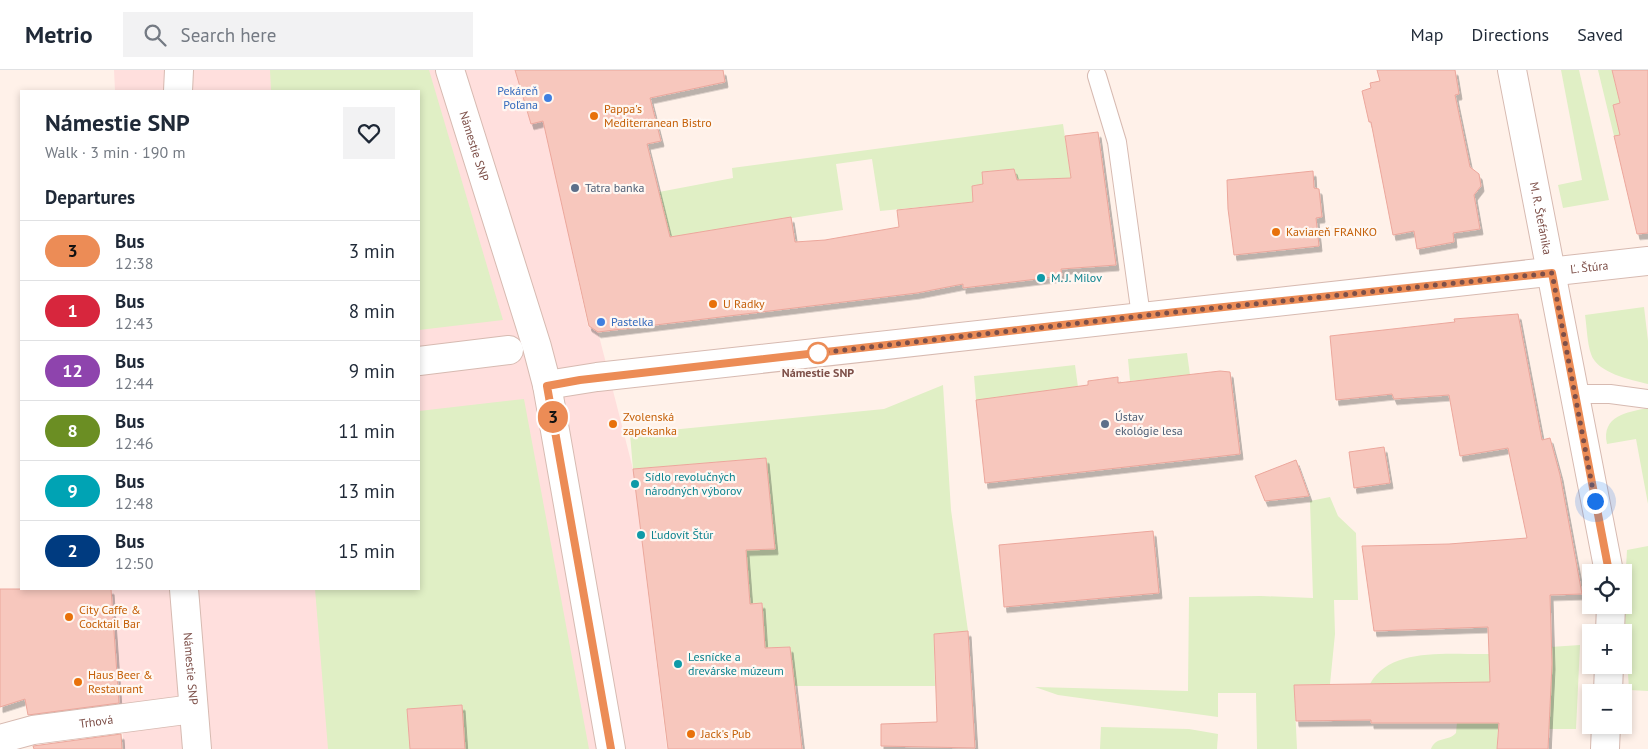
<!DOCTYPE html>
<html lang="en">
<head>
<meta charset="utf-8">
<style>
  :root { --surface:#fff; --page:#f2f2f3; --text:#1f2937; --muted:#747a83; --line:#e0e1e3 }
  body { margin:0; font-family:"PT Sans",sans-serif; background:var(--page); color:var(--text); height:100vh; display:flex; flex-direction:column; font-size:19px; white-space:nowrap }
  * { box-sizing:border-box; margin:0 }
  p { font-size:16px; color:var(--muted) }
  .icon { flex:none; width:28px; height:28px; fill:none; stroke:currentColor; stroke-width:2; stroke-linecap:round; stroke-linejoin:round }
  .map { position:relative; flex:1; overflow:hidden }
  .side { position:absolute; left:20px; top:20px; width:400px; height:500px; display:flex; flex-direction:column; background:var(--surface); border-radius:0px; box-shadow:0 2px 8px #0003 }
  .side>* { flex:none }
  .badge { padding:0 10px; border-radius:16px; font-size:18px; line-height:32px }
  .fabs { position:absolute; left:1582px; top:494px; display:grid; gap:10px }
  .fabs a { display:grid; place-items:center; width:50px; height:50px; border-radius:0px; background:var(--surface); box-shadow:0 2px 8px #0003; font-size:25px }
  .you { position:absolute; width:25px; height:25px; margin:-12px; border:4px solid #fff; border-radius:50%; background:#1a73e8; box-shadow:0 0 0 8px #1a73e833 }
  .map>.badge { position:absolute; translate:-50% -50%; box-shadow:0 0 0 2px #fff }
  h2 { padding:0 25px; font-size:19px; line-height:45px }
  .round { display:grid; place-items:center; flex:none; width:52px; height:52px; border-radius:0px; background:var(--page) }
  .summary { display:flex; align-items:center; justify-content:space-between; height:85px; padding:0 25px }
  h1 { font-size:24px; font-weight:700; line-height:38px }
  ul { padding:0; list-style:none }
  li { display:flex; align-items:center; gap:15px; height:60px; padding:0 25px; border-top:1px solid var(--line) }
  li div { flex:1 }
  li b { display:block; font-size:19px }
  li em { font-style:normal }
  li .badge { min-width:55px; font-weight:700; text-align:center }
  header { display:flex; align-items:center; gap:30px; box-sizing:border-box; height:70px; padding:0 25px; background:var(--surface); border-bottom:1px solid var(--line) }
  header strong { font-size:24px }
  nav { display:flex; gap:28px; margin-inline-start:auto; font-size:18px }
  .search { width:350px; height:45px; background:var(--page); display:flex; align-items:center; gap:12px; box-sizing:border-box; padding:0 18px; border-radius:0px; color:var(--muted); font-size:19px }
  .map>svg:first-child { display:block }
</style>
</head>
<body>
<header>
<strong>Metrio</strong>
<div class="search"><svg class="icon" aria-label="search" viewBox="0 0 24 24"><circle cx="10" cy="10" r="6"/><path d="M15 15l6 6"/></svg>Search here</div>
<nav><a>Map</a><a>Directions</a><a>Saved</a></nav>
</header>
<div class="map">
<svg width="1648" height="679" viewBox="0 0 1648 679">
  <defs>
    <filter id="shadow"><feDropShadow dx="3" dy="5.5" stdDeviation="0" flood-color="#0004"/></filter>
  </defs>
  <rect width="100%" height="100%" fill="#fff1e9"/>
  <path fill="#ffdfdd" d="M114 0H515L532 54 544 51 588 256 598 262 633 399 667 679H124L111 519H419V21H115Z"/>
  <g fill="#e0efc5">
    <path d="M270 0H429L503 250 419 260V21H271Z"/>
    <path d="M1561 0H1579L1609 130 1563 138 1558 115 1582 110Z"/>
    <path d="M1598 0H1612L1620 33 1613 35 1620 65 1614 66Z"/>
    <path d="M1063 54 1069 94 1102 89 1105 116 1030 125 1029 110H1017L1014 99 982 102 983 114 972 116 973 132 880 141 872 89 836 94 843 140 670 167 659 122 733 108 732 98Z"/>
    <path d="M1644 237 1648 271V314C1631 310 1597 303 1591 284 1587 272 1587 258 1585 245Z"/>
    <path d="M1187 283 1190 305 1130 311 1128 289Z"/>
    <path d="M1075 295 1078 317 976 330 974 306Z"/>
    <path d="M943 315 951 440 968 561 934 564 935 616H795L790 577 744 579 763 548 762 533 750 534 746 480 775 479 766 388 633 399 630 364 884 339Z"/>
    <path d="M524 329 589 679H465L462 635 407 639 410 679H328L315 519H419V341Z"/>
    <path d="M1648 338V434L1636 369 1607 374C1601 346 1627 342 1648 338Z"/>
    <path d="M1330 427 1338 446 1356 463 1358 530H1334L1335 564 1330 614 1294 615 1297 679H1257L1256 623H1218V647L1058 625 1035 617 1188 621 1189 527 1261 526 1313 528 1310 431Z"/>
    <path d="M1648 476V621L1629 620 1624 533 1627 480Z"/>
    <path d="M1580 575 1576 659H1549L1550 577Z"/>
    <path d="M1489 584 1500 615 1497 679H1431C1436 666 1448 672 1456 663L1457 652 1370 614C1390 576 1452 585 1489 584Z"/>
    <path d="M1101 657 1189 659 1218 664 1217 679H1100Z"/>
  </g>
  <g fill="#f7c7bd" stroke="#eca79c" filter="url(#shadow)">
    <path d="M515 0H723L725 12 650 28 661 71 647 74 670 167 791 147 795 172 825 170 899 157 897 140 973 132 972 116 983 114 982 102 1014 99 1017 110 1071 108 1065 66 1098 62 1116 195 1061 199 1062 206 963 218V214L917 223 598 262 589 256 543 51 531 54Z"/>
    <path d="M1377 0H1455L1459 24 1455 25 1470 97 1479 104 1481 116 1474 125 1480 159 1453 163 1454 172 1417 179 1414 161 1393 165 1371 52H1369L1362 21 1371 18 1370 13 1380 11Z"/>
    <path d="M1612 0H1648V163L1637 164 1614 66 1620 65 1613 35 1620 33Z"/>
    <path d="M1313 101 1314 118 1319 119 1322 147 1316 148 1319 176 1234 185 1228 139 1227 110Z"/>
    <path d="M1518 244 1542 370 1550 368 1560 405 1582 524 1550 525 1552 594 1548 679H1497L1499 653H1371V650L1296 651 1294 615 1490 612 1488 557 1374 561 1362 476 1449 474 1527 468 1508 378 1460 386 1449 325 1394 329 1392 324 1336 330 1330 266 1455 252 1454 249Z"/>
    <path d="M1220 301 1230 302 1240 384 985 413 976 330 1088 315V311L1118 307V313Z"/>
    <path d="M1384 377 1390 413 1354 418 1349 382Z"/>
    <path d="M766 388 775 479 746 480 750 534 762 533 765 578 790 577 802 679H668L633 399Z"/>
    <path d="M1296 390 1309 426 1265 431 1255 406Z"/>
    <path d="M1153 461 1159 523 1004 537 999 475Z"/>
    <path d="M0 519H111L119 633 28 645 25 629 0 637Z"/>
    <path d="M968 561 975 678 881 676V654L937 652 934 564Z"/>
    <path d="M462 635 465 679H410L407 639Z"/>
    <path d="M121 664 122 679H34L33 676Z"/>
  </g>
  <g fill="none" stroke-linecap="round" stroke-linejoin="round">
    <defs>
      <g id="service">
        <path d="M1097 6 1117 72 1141 246"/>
        <path d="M1575 324H1610L1648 329"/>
      </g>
      <g id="pedestrian">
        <path d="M178 21 179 0"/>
        <path d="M419 291 509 280"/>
        <path id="s1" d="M184 519 197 679"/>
        <path id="s2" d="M0 669 33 660 193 639"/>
      </g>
      <g id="minor">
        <path id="s3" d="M450 0 537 277 547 315 611 679"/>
        <path id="s4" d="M1512 0 1609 502"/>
        <path id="s5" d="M547 315 597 307 1648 191"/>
        <path d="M1610 562 1611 535"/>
        <path d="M1608 622 1609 595"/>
        <path d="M1605 679 1606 655"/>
      </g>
    </defs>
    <use href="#service" stroke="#d7bab1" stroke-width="20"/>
    <use href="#pedestrian" stroke="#d7bab1" stroke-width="30"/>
    <use href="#minor" stroke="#d7bab1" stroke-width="30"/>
    <use href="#service" stroke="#fff" stroke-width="18"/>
    <use href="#pedestrian" stroke="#fff" stroke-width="28"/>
    <use href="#minor" stroke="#fff" stroke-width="28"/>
  </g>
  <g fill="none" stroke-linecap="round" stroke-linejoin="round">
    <defs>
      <path id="line" d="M611 679 547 316 580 310 1176 242 1552 203 1609 502"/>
    </defs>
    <use href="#line" stroke="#fff" stroke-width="11"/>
    <use href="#line" stroke="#ec8c56" stroke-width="8"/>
    <path stroke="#7d4f48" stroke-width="5" stroke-dasharray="0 9" d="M818 283 1176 242 1552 203 1595 431"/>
  </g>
  <g fill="#3f7fe0" stroke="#fff7f2" stroke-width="2">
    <circle cx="548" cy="28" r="5"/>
    <circle cx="601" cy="252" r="5"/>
  </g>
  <g fill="#e8710a" stroke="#fff7f2" stroke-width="2">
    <circle cx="594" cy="46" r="5"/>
    <circle cx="1276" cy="162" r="5"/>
    <circle cx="713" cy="234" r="5"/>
    <circle cx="613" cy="354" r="5"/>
    <circle cx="69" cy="547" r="5"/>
    <circle cx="78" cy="612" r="5"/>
    <circle cx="691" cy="664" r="5"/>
  </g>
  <g fill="#5c6f8a" stroke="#fff7f2" stroke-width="2">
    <circle cx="575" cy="118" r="5"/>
    <circle cx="1105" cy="354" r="5"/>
  </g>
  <g fill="#0f9aa8" stroke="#fff7f2" stroke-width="2">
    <circle cx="1041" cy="208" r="5"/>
    <circle cx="635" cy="414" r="5"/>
    <circle cx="641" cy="465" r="5"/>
    <circle cx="678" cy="594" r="5"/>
  </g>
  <circle fill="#fff" stroke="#ec8c56" stroke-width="2.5" cx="818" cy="283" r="10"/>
  <g text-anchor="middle" stroke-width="4.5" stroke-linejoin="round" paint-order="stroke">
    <g font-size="12" fill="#366cbe" stroke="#fff7f2" text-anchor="end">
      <text x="538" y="25">Pekáreň<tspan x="538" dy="14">Poľana</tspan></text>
      <text x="611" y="256" text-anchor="start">Pastelka</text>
    </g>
    <g font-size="12" fill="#c56008" stroke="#fff7f2" text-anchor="start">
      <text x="604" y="43">Pappa's<tspan x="604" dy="14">Mediterranean Bistro</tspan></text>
      <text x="1286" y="166">Kaviareň FRANKO</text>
      <text x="723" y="238">U Radky</text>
      <text x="623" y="351">Zvolenská<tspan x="623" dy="14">zapekanka</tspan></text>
      <text x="79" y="544">City Caffe &amp;<tspan x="79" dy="14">Cocktail Bar</tspan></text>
      <text x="88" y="609">Haus Beer &amp;<tspan x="88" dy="14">Restaurant</tspan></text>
      <text x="701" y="668">Jack's Pub</text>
    </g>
    <g font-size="12" fill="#7d4f48" stroke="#fff7f2">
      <text dy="4" stroke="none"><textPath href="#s3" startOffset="80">Námestie SNP</textPath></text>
      <text dy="4" stroke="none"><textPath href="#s4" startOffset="151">M. R. Štefánika</textPath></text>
      <text dy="4" stroke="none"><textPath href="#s5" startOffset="1049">Ľ. Štúra</textPath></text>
      <text dy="4" stroke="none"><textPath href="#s1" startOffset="80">Námestie SNP</textPath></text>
      <text dy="4" stroke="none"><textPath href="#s2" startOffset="98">Trhová</textPath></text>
    </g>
    <g font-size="12" fill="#4e5e75" stroke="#fff7f2" text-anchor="start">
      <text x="585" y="122">Tatra banka</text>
      <text x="1115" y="351">Ústav<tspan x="1115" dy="14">ekológie lesa</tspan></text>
    </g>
    <g font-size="12" fill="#0d838f" stroke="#fff7f2" text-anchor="start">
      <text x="1051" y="212">M. J. Milov</text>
      <text x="645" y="411">Sídlo revolučných<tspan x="645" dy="14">národných výborov</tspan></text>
      <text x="651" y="469">Ľudovít Štúr</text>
      <text x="688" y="591">Lesnícke a<tspan x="688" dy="14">drevárske múzeum</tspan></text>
    </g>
    <g font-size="12" font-weight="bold" fill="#7d4f48" stroke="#fff7f2">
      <text x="818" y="307">Námestie SNP</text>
    </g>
  </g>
</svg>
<div class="fabs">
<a><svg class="icon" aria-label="locate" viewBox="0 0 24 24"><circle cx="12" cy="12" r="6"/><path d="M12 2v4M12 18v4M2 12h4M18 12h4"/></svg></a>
<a>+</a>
<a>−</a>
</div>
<div class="you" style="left:1595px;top:431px"></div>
<b class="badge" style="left:553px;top:347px;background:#ec8c56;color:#111">3</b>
<section class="side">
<div class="summary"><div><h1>Námestie SNP</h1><p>Walk · 3 min · 190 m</p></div><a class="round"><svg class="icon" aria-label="heart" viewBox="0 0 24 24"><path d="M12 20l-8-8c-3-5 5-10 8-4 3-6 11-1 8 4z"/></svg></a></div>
<h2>Departures</h2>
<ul>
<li><span class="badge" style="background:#ec8c56;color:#111">3</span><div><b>Bus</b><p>12:38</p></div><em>3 min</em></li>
<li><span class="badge" style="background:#d7263d;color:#fff">1</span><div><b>Bus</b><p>12:43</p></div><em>8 min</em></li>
<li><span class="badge" style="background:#8e44ad;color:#fff">12</span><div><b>Bus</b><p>12:44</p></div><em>9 min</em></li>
<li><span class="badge" style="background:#6b8e23;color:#fff">8</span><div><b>Bus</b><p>12:46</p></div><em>11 min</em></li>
<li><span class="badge" style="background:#00a3b4;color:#fff">9</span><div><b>Bus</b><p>12:48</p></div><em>13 min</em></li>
<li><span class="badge" style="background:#003b80;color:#fff">2</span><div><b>Bus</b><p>12:50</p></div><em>15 min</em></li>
</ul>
</section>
</div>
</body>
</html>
